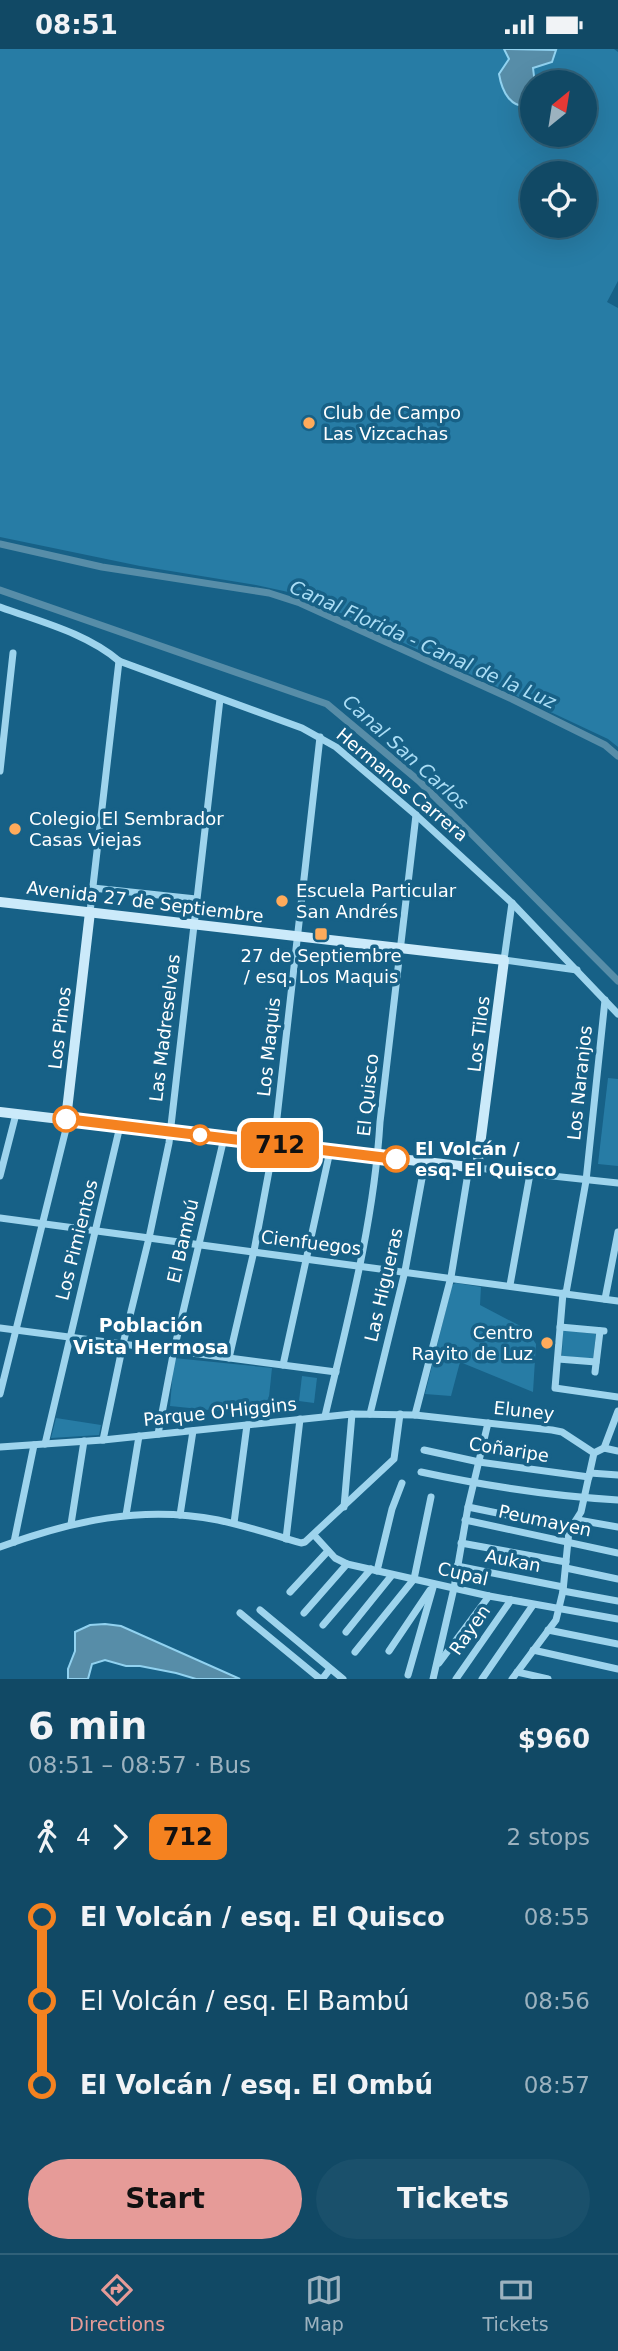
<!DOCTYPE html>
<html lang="en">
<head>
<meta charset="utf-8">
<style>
  :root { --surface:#114965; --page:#1a506b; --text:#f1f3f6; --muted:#9cb2bf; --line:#306179; --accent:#e69b98 }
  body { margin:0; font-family:"DejaVu Sans",sans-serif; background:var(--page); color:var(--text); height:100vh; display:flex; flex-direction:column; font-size:26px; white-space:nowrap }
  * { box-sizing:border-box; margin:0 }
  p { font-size:23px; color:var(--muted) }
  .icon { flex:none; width:38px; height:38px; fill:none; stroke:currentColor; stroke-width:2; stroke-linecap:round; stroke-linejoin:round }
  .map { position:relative; height:1630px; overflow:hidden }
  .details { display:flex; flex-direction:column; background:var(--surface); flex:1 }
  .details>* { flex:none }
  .badge { padding:0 14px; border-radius:10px; font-size:24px; line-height:46px }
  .needle { width:46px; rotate:30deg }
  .tools { position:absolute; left:520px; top:21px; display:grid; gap:14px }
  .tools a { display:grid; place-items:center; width:77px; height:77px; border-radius:50%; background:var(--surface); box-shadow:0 7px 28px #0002,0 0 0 2px var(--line); font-size:35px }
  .map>.badge { position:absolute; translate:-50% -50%; box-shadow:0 0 0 4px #fff }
  .legs { display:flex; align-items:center; gap:10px; height:77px; padding:0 28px; font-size:23px }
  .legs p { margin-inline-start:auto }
  .overview { display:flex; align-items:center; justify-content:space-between; height:119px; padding:0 28px }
  h1 { font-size:38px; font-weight:700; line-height:52px }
  .primary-button { display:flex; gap:14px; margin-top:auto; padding:14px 28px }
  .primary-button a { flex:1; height:80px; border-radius:42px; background:var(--accent); color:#111; font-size:28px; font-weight:700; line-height:80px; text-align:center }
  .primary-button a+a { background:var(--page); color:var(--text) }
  ul { padding:0 28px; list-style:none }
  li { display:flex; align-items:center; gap:24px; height:84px; font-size:26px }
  li i { display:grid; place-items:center; width:10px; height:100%; margin:0 9px; background:currentColor }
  li i::after { content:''; width:18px; height:18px; margin:-9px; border:5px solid; border-radius:50%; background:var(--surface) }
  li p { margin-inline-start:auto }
  li:first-child i { background:linear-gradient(#0000 50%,currentColor 0) }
  li:last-child i { background:linear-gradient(currentColor 50%,#0000 0) }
  .status { display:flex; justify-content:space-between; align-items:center; height:49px; padding:0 35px; background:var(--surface); direction:ltr }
  .status svg { height:19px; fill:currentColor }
  .tab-bar { display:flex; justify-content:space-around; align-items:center; height:98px; border-top:2px solid var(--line); background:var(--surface); font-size:19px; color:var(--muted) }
  .tab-bar a { display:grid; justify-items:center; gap:4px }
  .tab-bar .current { color:var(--accent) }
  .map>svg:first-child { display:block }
</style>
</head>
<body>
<div class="status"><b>08:51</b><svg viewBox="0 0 49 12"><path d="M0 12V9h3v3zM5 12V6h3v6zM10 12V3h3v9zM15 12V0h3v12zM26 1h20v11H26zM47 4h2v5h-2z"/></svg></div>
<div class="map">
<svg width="618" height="1630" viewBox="0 0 618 1630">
  <rect width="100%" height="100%" fill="#176187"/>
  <g fill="#277ca5" fill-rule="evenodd">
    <path d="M0 0H614L618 3V232L607 253 618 259V698L608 690 302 546 256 536 140 517 0 488ZM532 33H584V86H532ZM532 124H584V177H532Z"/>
    <path d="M608 1029 618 1030V1117L598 1115Z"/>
    <path d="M456 1234 481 1238 480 1256 526 1280 536 1295 533 1343 460 1313 451 1347 425 1345 452 1236Z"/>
    <path d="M563 1281 596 1285 593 1310 562 1307Z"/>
    <path d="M174 1309 272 1319 267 1367 170 1357Z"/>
    <path d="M302 1327 317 1329 314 1354 299 1352Z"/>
    <path d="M56 1369 101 1376 99 1386 51 1389Z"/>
  </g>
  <g fill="#578da8" stroke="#91d2f0" stroke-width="2">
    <path d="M504 0 556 1 552 13 533 19 534 27 544 33H532V57C511 61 502 43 499 25L509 10Z"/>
    <path d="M105 1575 121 1577 240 1630H196L176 1624 140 1617H126L105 1611 92 1615 88 1630H68V1620L75 1602V1583L90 1576Z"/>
  </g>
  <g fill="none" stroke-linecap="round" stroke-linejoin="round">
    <g stroke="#578da8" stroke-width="7">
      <path d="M0 495 102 518 269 544 300 554 512 650 605 696 618 707"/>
      <path d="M0 541 327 655 419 732 618 932"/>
    </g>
    <g stroke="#9ed4ed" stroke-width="7">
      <path d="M0 558C41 573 86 584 119 612L302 679 336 698 416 766 512 854 618 965"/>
      <path d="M0 722 13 604"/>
      <path d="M93 839 196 850"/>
      <path d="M512 854 504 911 577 921"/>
      <path d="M90 863 119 612"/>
      <path d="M477 1119 618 1134"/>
      <path d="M0 1127 16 1065"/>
      <path d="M0 1169 618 1252"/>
      <path d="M510 1236 530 1125"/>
      <path d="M563 1244 555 1339 618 1348"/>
      <path d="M566 1244 586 1132 605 951"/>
      <path d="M605 1250 618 1183"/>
      <path d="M560 1278 604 1282"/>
      <path d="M0 1279 336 1323"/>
      <path d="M229 1309 254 1202 274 1095 320 688"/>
      <path d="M558 1310 596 1313"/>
      <path d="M283 1316 330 1102"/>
      <path d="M595 1323 600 1282"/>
      <path d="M0 1345 66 1080V1070"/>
      <path d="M370 1365 405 1222 425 1113"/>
      <path d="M415 1366 451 1228 469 1118"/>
      <path d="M325 1367C348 1270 374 1173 380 1073L416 766"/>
      <path d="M158 1385 174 1301 224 1089"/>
      <path d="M103 1391 123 1295 149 1189 169 1094 220 650"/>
      <path d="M45 1395 120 1077"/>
      <path d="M0 1398 103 1391 352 1365 415 1366 552 1381 562 1383 594 1404"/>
      <path d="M604 1399 618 1402"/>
      <path d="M424 1401 479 1413 589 1428"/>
      <path d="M421 1423C486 1437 552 1447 618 1451"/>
      <path d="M590 1424 618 1426"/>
      <path d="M344 1458 352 1365"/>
      <path d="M468 1458 560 1477 569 1482"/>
      <path d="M126 1466 139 1387"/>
      <path d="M180 1466 193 1382"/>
      <path d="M465 1471 618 1504"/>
      <path d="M578 1471 618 1478"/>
      <path d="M234 1474 247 1376"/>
      <path d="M71 1475 84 1392"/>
      <path d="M314 1486 335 1509 347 1515 489 1547 618 1570"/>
      <path d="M286 1490 300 1370"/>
      <path d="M14 1493 34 1396"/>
      <path d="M461 1494 566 1513"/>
      <path d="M0 1498C71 1472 142 1456 218 1471 246 1477 274 1486 301 1494L305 1493 394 1410 400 1365"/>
      <path d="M457 1517 563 1538"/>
      <path d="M566 1519 618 1530"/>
      <path d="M377 1522 392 1460 402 1434"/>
      <path d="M563 1542 618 1552"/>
      <path d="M290 1543 328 1502"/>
      <path d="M260 1561 343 1630"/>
      <path d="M240 1564 319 1629H323L330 1620"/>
      <path d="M304 1564 347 1515"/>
      <path d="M323 1576 371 1520"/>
      <path d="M548 1581 618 1595"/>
      <path d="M346 1583 392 1526"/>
      <path d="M533 1601 618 1620"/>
      <path d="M389 1602 430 1541"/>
      <path d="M355 1603 414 1530 431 1448"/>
      <path d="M439 1614 489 1547"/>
      <path d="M517 1623 548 1630"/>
      <path d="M408 1626 434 1535"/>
      <path d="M433 1630 454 1539 468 1458 488 1374"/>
      <path d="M456 1630 511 1551"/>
      <path d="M482 1630 533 1556"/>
      <path d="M512 1630 556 1571 563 1542 569 1482 581 1463 594 1404 604 1399 618 1362"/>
    </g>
    <g stroke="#cbeafa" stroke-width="10">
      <path d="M0 853 504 911 477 1119 0 1063"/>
      <path d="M66 1070 90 863"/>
    </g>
  </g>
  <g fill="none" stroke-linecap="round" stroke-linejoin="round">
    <defs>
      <path id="line-1" d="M66 1070 396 1110"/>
    </defs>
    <use href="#line-1" stroke="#fff" stroke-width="16"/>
    <use href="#line-1" stroke="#f58220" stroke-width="10"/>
  </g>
  <g fill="#ffab5b" stroke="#176187" stroke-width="2.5">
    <circle cx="309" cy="374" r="7"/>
    <circle cx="15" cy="780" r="7"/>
    <circle cx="282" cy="852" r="7"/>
    <rect x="314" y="878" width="14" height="14" rx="3.5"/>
    <circle cx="547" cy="1294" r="7"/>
  </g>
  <g fill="#fff" stroke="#f58220" stroke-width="3.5">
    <circle cx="66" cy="1070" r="12"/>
    <circle cx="200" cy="1086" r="9"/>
    <circle cx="396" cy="1110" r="12"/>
  </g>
  <g text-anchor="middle" stroke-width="7" stroke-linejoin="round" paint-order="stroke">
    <g font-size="18" fill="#fff" stroke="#176187" text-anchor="start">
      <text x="323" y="370">Club de Campo<tspan x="323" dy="21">Las Vizcachas</tspan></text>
      <text x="29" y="776">Colegio El Sembrador<tspan x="29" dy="21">Casas Viejas</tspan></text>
      <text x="296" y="848">Escuela Particular<tspan x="296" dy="21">San Andrés</tspan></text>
      <text x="321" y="913" text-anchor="middle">27 de Septiembre<tspan x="321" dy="21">/ esq. Los Maquis</tspan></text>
      <text x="533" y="1290" text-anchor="end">Centro<tspan x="533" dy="21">Rayito de Luz</tspan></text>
    </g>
    <g font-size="18" fill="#fff" stroke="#176187">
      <text transform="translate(402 736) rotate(40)" y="6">Hermanos Carrera</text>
      <text transform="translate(145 853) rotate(7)" y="6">Avenida 27 de Septiembre</text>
      <text transform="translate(60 979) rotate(-83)" y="6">Los Pinos</text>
      <text transform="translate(165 979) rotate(-83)" y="6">Las Madreselvas</text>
      <text transform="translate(479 985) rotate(-83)" y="6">Los Tilos</text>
      <text transform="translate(269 998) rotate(-84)" y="6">Los Maquis</text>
      <text transform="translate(580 1034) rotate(-84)" y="6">Los Naranjos</text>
      <text transform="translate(368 1046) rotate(-84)" y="6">El Quisco</text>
      <text transform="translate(77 1191) rotate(-76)" y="6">Los Pimientos</text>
      <text transform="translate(183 1192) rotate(-77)" y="6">El Bambú</text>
      <text transform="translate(311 1194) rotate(7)" y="6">Cienfuegos</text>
      <text transform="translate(384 1236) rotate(-77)" y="6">Las Higueras</text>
      <text transform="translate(524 1362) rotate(6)" y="6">Eluney</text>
      <text transform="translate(220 1363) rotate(-6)" y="6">Parque O'Higgins</text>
      <text transform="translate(509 1401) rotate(9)" y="6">Coñaripe</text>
      <text transform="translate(545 1472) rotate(12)" y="6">Peumayen</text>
      <text transform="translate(513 1512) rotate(11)" y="6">Aukan</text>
      <text transform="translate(463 1525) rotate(13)" y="6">Cupal</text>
      <text transform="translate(470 1581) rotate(-55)" y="6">Rayen</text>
    </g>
    <g font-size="18" font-weight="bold" fill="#fff" stroke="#176187" text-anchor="start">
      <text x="415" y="1106">El Volcán /<tspan x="415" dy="21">esq. El Quisco</tspan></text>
    </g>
    <g font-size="19" font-style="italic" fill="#aaddf5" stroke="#176187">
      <text transform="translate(423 595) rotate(24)" y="7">Canal Florida - Canal de la Luz</text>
      <text transform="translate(406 703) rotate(42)" y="7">Canal San Carlos</text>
    </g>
    <g font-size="19" font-weight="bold" fill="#fff" stroke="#176187">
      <text x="151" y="1283">Población<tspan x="151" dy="22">Vista Hermosa</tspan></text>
    </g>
  </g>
</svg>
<div class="tools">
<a><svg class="needle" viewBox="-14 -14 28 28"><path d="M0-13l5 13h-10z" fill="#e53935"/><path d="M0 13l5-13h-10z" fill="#9cb2bf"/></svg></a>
<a><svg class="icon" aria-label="locate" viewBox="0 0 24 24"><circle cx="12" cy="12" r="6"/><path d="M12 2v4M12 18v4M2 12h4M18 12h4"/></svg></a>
</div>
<b class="badge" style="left:280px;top:1096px;background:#f58220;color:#111">712</b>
</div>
<section class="details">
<div class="overview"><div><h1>6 min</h1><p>08:51 – 08:57 · Bus</p></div><b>$960</b></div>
<div class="legs"><svg class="icon" aria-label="walk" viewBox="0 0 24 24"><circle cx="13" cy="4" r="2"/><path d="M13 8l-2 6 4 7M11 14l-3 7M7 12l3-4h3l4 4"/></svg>4<svg class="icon" aria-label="forward" viewBox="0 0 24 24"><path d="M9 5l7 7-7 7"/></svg><b class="badge" style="background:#f58220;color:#111">712</b><p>2 stops</p></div>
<ul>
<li><i style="color:#f58220"></i><b>El Volcán / esq. El Quisco</b><p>08:55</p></li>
<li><i style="color:#f58220"></i><span>El Volcán / esq. El Bambú</span><p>08:56</p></li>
<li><i style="color:#f58220"></i><b>El Volcán / esq. El Ombú</b><p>08:57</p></li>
</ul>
<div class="primary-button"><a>Start</a><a>Tickets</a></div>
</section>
<nav class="tab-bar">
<a class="current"><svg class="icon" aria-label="directions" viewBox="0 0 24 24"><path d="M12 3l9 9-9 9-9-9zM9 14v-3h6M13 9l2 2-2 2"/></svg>Directions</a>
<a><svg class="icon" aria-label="map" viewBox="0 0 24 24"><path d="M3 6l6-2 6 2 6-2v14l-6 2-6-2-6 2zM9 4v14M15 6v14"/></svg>Map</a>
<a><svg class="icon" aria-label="tickets" viewBox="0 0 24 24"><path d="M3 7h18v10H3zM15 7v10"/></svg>Tickets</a>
</nav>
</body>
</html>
